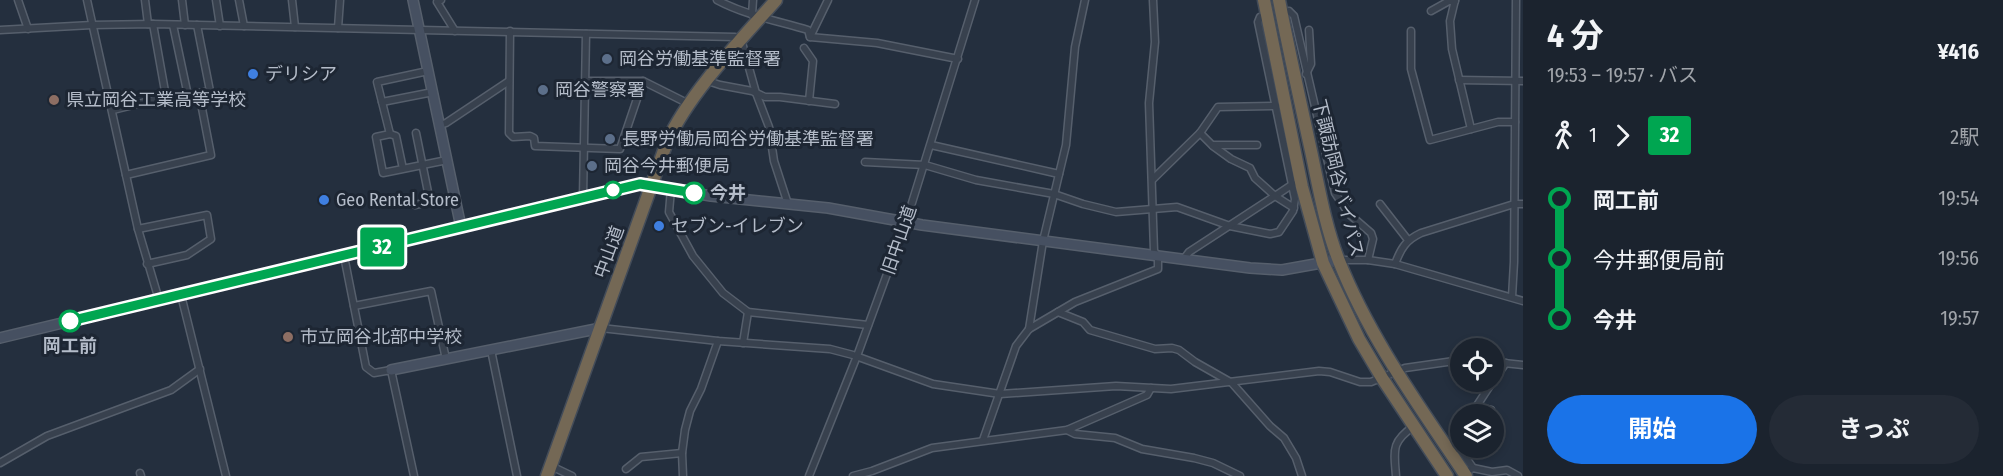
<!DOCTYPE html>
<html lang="ja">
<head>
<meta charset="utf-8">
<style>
  :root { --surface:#1b232e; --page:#242b36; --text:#f1f3f6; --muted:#a0a4aa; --line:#39404a; --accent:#1a73e8 }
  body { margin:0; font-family:"Fira Sans Condensed","Noto Sans JP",sans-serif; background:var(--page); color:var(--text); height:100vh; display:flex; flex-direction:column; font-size:22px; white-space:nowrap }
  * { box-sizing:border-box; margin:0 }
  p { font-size:20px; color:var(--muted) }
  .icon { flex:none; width:33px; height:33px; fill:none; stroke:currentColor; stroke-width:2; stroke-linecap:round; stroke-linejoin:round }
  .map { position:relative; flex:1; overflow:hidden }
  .side { display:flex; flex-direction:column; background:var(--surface); width:480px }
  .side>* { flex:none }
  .badge { padding:0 12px; border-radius:4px; font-size:21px; line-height:39px }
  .buttons { position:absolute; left:1450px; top:338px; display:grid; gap:12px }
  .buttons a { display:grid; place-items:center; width:54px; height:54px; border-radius:50%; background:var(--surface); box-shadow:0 3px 9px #0003,0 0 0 2px var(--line); font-size:30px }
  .map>.badge { position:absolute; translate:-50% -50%; box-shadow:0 0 0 3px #fff }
  .legs { display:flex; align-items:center; gap:9px; height:66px; padding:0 24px; font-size:20px }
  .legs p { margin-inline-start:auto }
  .overview { display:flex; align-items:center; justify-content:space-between; height:102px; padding:0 24px }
  h1 { font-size:33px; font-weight:700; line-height:45px }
  .primary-button { display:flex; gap:12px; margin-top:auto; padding:12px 24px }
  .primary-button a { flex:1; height:69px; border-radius:36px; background:var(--accent); color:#fff; font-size:24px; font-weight:700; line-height:69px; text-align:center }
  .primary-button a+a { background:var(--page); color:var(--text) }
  ul { padding:0 24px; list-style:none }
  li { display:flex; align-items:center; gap:21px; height:60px; font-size:22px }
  li i { display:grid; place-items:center; width:9px; height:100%; margin:0 8px; background:currentColor }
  li i::after { content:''; width:15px; height:15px; margin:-8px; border:4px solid; border-radius:50%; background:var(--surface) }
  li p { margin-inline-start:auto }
  li:first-child i { background:linear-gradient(#0000 50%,currentColor 0) }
  li:last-child i { background:linear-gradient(currentColor 50%,#0000 0) }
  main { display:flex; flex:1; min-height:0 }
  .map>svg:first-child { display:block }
</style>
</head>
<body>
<main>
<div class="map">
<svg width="1523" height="476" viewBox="0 0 1523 476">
  <rect width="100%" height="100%" fill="#242f3e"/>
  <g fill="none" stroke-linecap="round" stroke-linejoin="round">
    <defs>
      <g id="street">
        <path d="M18 0 28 29"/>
        <path d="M87 0 138 229 159 300"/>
        <path d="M145 0 148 24"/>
        <path d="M182 0 185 25"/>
        <path d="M216 0 220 26"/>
        <path d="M239 0 244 26"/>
        <path d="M292 0 295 27"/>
        <path d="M441 0 437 2 455 31"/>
        <path d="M717 0C745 15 778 21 808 30L810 37 877 43 958 59"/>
        <path d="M1455 0 1450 21 1452 49 1471 129"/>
        <path d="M1289 11 1294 16 1335 193 1349 214 1371 233 1373 239 1368 260"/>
        <path d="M1431 11 1449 1H1455"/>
        <path d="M752 15 753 0"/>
        <path d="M173 25 187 91"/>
        <path d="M338 28 340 0"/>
        <path d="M0 30 92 25 153 24 735 37 741 39 756 93 769 127 774 161 788 204"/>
        <path d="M510 31 509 133 513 137 530 136 534 138 535 146 620 149 643 81"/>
        <path d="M1411 31V69L1430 140 1498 122H1515"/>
        <path d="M810 37 828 0"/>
        <path d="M804 48 813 61 809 101"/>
        <path d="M1306 74 1311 64 1309 30"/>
        <path d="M1459 80 1523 81"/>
        <path d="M585 81H643L689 104"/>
        <path d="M708 81 720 85 752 91 765 97H780L835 104"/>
        <path d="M382 102 433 92"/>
        <path d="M113 110 166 97 153 24"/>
        <path d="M440 125 446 123 509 81"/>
        <path d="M416 133 430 202"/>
        <path d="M390 134 377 82 428 71"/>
        <path d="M931 145 1059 174"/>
        <path d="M1257 145H1212L1200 133 1218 107 1276 106"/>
        <path d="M1213 146 1231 159 1250 168 1255 178 1275 196 1293 184"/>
        <path d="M865 162 925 165 976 180 1054 194 1083 204 1116 212 1177 207 1230 226 1270 234 1279 232 1293 211 1295 199 1258 22 1260 17"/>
        <path d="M403 169 396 136 390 134 376 137 383 173 447 160"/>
        <path d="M126 175 211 155 199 93 210 91 197 25"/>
        <path d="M1153 179 1200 133"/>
        <path d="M671 189 669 212 693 256 723 293 748 312 868 325"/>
        <path d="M583 197 586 34"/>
        <path d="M1380 204 1408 240"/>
        <path d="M415 205 455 196"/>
        <path d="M138 229 207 215 211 239 187 255 147 264"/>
        <path d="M344 256 366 367 374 373 391 370 414 476"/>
        <path d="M1183 260 1189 252 1275 196 1294 208"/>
        <path d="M1338 260H1368L1395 264 1523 301"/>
        <path d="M1395 264C1401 248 1406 240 1421 233L1514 204H1523"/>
        <path d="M181 295 226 476"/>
        <path d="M1512 297 1514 262 1516 0"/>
        <path d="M354 306 431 291 446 359"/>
        <path d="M1058 312 1083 322 1090 330 1155 349 1172 348 1179 350 1195 362 1232 383 1270 426 1284 438 1296 458 1302 476"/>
        <path d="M601 328 718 341 830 349 853 355 933 384 1000 394 1116 386 1171 389 1319 371 1330 372 1360 382H1371L1405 368 1461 360"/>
        <path d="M1029 329 1043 241 1066 145 1075 47 1085 0"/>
        <path d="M743 343 748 312"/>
        <path d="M491 350 517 476"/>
        <path d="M1494 362 1523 365"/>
        <path d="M1494 379 1506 363"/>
        <path d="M1491 414V410L1476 407 1493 381"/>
        <path d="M1067 430 1075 434 1115 438 1142 449 1194 458 1213 463 1240 476"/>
        <path d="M983 440 1016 346 1029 329 1075 302 1158 269V256L1154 251 1149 103 1155 42 1153 0"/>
        <path d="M1461 445 1458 446 1473 468 1471 469"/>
        <path d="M0 463 47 436 171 390 200 369"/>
        <path d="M551 466 572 476"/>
        <path d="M1473 468 1492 472 1507 470 1518 476"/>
        <path d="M626 469 641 457 682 453"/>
        <path d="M140 473 141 476"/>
        <path d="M683 476 682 453 685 430 690 411 701 389 718 341"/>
        <path d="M809 476 857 356 906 222 975 0"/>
        <path d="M853 476 872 471 932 448 1067 430 1147 395 1151 388"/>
        <path d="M1396 476C1394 450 1391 442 1414 426"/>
      </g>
      <g id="secondary">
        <path d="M413 0 461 227"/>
        <path d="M0 338 640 184 711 196 828 208 922 225 1250 268 1282 270 1338 260"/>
        <path d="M391 370 601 328"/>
      </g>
      <g id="highway">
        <path d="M1264 0 1302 187 1323 263 1359 339 1382 378 1447 476"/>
        <path d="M1279 0C1289 51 1300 101 1311 151 1319 188 1325 226 1339 261 1370 339 1420 407 1466 476"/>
        <path d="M547 476 667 142C690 92 740 41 776 0"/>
      </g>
    </defs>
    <use href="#street" stroke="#565f6c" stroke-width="9"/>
    <use href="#secondary" stroke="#565f6c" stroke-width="12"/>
    <use href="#highway" stroke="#434c59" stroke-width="15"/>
    <use href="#street" stroke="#38414e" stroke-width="6"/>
    <use href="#secondary" stroke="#465061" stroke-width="9"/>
    <use href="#highway" stroke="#746855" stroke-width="12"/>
  </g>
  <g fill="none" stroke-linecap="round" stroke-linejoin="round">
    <defs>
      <path id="line-1" d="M70 321 640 184 694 193"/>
    </defs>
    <use href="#line-1" stroke="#fff" stroke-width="14"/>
    <use href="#line-1" stroke="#00a651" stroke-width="9"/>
  </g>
  <g fill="#5c6f8a" stroke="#1d2633" stroke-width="2">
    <circle cx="607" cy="59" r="6"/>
    <circle cx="543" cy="90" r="6"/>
    <circle cx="610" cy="139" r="6"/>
    <circle cx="592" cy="166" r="6"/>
  </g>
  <g fill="#3f7fe0" stroke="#1d2633" stroke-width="2">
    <circle cx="253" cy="74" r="6"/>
    <circle cx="324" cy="200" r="6"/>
    <circle cx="659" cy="226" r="6"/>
  </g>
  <g fill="#8d6e63" stroke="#1d2633" stroke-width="2">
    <circle cx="54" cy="100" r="6"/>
    <circle cx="288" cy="337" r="6"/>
  </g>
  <g fill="#fff" stroke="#00a651" stroke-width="3">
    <circle cx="613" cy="190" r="8"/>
    <circle cx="694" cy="193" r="10"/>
    <circle cx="70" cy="321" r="10"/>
  </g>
  <g text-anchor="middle" stroke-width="6" stroke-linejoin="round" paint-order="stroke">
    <g font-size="18" fill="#b4bcc9" stroke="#1d2633" text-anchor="start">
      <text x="619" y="65">岡谷労働基準監督署</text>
      <text x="265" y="80">デリシア</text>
      <text x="555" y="96">岡谷警察署</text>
      <text x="66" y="106">県立岡谷工業高等学校</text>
      <text x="622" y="145">長野労働局岡谷労働基準監督署</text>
      <text x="604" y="172">岡谷今井郵便局</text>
      <text x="336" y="206">Geo Rental Store</text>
      <text x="671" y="232">セブン-イレブン</text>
      <text x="300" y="343">市立岡谷北部中学校</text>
    </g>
    <g font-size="18" fill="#b4bcc9" stroke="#1d2633">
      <text transform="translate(1338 178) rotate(76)" y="6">下諏訪岡谷バイパス</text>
      <text transform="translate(899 240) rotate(-71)" y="6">旧中山道</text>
      <text transform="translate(609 252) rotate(-70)" y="6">中山道</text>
    </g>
    <g font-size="18" font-weight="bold" fill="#b4bcc9" stroke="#1d2633" text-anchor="start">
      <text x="710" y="199">今井</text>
      <text x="70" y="352" text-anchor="middle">岡工前</text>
    </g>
  </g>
</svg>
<div class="buttons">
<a><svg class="icon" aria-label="locate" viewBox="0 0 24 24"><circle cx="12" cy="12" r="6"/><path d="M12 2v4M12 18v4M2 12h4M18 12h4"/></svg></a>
<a><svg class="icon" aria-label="layers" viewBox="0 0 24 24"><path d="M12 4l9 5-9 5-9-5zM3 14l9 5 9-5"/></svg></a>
</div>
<b class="badge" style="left:382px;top:247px;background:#00a651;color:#fff">32</b>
</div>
<section class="side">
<div class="overview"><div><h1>4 分</h1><p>19:53 – 19:57 · バス</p></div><b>¥416</b></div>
<div class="legs"><svg class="icon" aria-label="walk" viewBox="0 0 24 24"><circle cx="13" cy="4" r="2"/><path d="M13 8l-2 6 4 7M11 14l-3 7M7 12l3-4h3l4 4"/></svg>1<svg class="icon" aria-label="forward" viewBox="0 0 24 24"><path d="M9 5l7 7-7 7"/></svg><b class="badge" style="background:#00a651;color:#fff">32</b><p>2駅</p></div>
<ul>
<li><i style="color:#00a651"></i><b>岡工前</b><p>19:54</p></li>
<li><i style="color:#00a651"></i><span>今井郵便局前</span><p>19:56</p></li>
<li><i style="color:#00a651"></i><b>今井</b><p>19:57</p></li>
</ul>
<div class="primary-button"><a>開始</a><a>きっぷ</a></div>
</section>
</main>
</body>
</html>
